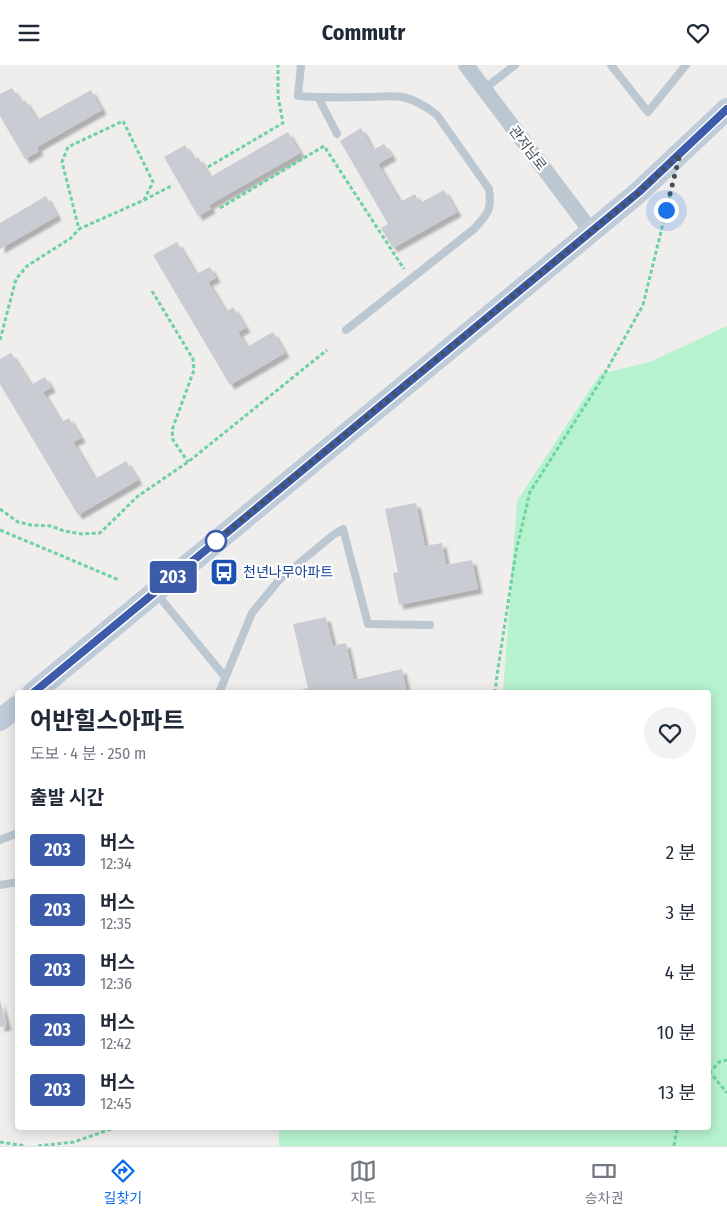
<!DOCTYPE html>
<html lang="ko">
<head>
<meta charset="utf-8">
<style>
  :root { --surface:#fff; --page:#f2f2f3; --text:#1f2937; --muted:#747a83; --line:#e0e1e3; --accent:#0b6dec }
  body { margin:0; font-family:"Fira Sans Condensed","Noto Sans KR",sans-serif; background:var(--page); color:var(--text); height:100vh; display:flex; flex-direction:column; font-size:19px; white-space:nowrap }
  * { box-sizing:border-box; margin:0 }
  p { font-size:16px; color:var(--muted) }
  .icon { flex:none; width:28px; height:28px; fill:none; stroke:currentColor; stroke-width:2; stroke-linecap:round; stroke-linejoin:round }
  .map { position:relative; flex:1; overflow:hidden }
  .panel { position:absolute; left:15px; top:625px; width:696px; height:440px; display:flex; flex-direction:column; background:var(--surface); border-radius:5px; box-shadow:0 2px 12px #0003 }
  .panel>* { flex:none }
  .badge { padding:0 10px; border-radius:4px; font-size:18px; line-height:32px }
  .you { position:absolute; width:25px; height:25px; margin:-12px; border:4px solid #fff; border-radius:50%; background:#1a73e8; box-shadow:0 0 0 8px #1a73e833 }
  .map>.badge { position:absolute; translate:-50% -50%; box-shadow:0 0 0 2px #fff }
  h2 { padding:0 15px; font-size:19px; line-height:45px }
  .round { display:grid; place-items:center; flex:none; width:52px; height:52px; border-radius:26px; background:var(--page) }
  .head { display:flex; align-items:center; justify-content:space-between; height:85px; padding:0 15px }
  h1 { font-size:24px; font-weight:700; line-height:38px }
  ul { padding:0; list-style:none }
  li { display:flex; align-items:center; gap:15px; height:60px; padding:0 15px }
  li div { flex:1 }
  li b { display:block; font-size:19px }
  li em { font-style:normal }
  li .badge { min-width:55px; font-weight:700; text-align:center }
  header { display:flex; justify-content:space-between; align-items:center; height:65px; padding:0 15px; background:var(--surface); font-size:22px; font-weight:700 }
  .dock { display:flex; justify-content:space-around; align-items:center; height:70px; border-top:1px solid var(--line); background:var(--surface); font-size:14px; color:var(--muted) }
  .dock a { display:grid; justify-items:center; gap:2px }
  .dock .on { color:var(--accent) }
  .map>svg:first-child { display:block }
</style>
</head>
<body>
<header><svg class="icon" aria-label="menu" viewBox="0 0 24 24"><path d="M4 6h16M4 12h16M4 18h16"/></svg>Commutr<svg class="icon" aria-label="heart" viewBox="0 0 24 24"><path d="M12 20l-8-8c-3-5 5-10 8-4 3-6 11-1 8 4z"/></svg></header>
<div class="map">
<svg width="727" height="1081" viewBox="0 0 727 1081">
  <defs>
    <filter id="shadow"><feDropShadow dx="4.5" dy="4.5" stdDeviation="1" flood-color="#0004"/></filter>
  </defs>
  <rect width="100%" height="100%" fill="#f0eded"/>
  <path fill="#b7f2ce" d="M727 261V1081H279V1062H709V628L503 627 517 436 600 309 650 297Z"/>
  <g fill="#c9ccd3" filter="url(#shadow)">
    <path d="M12 23 21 37 25 35 37 55 91 25 102 45 37 82 39 86 25 94 0 51V29Z"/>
    <path d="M361 63 373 85 384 79 392 91 378 99 400 137 415 129 420 138 444 125 457 147 393 183 381 163 388 159 340 76Z"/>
    <path d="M288 67 300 88 209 140 211 144 198 151 164 92 185 80 194 95 198 92 210 112Z"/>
    <path d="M46 131 57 151 0 184V158Z"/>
    <path d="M177 177 196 209 210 202 216 213 208 217 226 247 233 242 246 263 238 267 247 282 273 267 285 288 230 320 153 190Z"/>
    <path d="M11 288 31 320 45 312 51 323 43 327 61 357 69 353 81 373 73 377 95 414 126 396 138 415 78 450 0 319V294Z"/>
    <path d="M416 438 425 481 442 478 446 500 472 495 478 524 399 540 393 508 398 507 385 444Z"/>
    <path d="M326 552 333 581 346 578 354 615 402 604 407 628H303V624L308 623 293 559Z"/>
    <path d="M0 935 7 961 0 962Z"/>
  </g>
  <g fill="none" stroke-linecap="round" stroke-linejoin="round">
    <g stroke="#6dd2a1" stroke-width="3" stroke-dasharray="4 2.5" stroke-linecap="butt">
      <path d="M123 56 153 117 144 135 79 164 62 97 68 82Z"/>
      <path d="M208 102 283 58 278 31V0"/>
      <path d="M144 135 173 120"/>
      <path d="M220 143 324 81 404 204"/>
      <path d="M152 226 193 294 194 305 172 365 173 375 188 397"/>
      <path d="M0 275 16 214 27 201 71 173 79 164"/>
      <path d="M0 444 18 457 31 460 51 461 64 466 82 469 100 468 138 431 188 397 327 285"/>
      <path d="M0 465 119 515"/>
      <path d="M495 628 497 610 516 486 530 427 600 317 643 240 671 126"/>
      <path d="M709 1006 727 1028"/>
      <path d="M709 1008 719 997 727 995"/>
      <path d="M0 1077 26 1081"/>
      <path d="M38 1081 74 1077 117 1062"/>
      <path d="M674 1081 677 1062"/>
    </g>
    <g stroke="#bcc8d1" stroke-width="8">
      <path d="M301 0 298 31C321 33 344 32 368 32 380 32 391 30 403 32 415 35 427 42 437 50L489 124C492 146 488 148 474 164L346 265"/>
      <path d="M611 0 648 47 686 0"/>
      <path d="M484 24 515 0"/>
      <path d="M318 32 337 69"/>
      <path d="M157 529 225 612"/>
      <path d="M219 628 252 548 280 514 333 470 343 464 368 559 430 560"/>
      <path d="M0 775 18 768"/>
      <path d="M0 820 18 817"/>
    </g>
    <path stroke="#bcc8d1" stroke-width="16" d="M466 0 591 166"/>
    <g stroke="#becbd8" stroke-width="22">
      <path d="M33 628 639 127 727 44"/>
      <path d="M0 655 18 641"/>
    </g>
  </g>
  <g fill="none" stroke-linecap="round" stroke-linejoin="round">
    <defs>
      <path id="line" d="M33 628 639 127 727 44"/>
    </defs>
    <use href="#line" stroke="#fff" stroke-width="11"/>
    <use href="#line" stroke="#3d5bab" stroke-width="8"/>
    <path stroke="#44515c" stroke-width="5" stroke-dasharray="0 9" d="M216 476 215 477 639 127 680 89 666 145"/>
  </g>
  <defs>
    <symbol id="bus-square" viewBox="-11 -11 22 22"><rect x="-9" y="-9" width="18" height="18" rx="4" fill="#1a4fb4" stroke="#fff"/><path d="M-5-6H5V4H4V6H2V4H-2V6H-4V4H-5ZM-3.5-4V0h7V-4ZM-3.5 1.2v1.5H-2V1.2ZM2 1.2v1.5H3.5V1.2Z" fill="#fff"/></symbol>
  </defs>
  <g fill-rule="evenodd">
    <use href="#bus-square" x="208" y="491" width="32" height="32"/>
  </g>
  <circle fill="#fff" stroke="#3d5bab" stroke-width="2.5" cx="216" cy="476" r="10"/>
  <g text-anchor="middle" stroke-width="4.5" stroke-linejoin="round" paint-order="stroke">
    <g font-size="14" fill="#44515c" stroke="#fff">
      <text transform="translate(528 83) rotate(53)" y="5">관저남로</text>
    </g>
    <g font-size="14" fill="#164399" stroke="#fff" text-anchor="start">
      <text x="243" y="512">천년나무아파트</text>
    </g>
  </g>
</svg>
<div class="you" style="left:666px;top:145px"></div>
<b class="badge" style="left:173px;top:512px;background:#3d5bab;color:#fff">203</b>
<section class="panel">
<div class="head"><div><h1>어반힐스아파트</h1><p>도보 · 4 분 · 250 m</p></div><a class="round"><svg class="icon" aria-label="heart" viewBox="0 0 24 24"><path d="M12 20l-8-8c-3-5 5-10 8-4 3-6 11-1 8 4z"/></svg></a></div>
<h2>출발 시간</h2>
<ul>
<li><span class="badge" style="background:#3d5bab;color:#fff">203</span><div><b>버스</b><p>12:34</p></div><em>2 분</em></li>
<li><span class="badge" style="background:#3d5bab;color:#fff">203</span><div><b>버스</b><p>12:35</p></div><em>3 분</em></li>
<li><span class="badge" style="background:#3d5bab;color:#fff">203</span><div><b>버스</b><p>12:36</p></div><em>4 분</em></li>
<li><span class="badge" style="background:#3d5bab;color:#fff">203</span><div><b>버스</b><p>12:42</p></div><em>10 분</em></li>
<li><span class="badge" style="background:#3d5bab;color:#fff">203</span><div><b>버스</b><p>12:45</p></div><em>13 분</em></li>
</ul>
</section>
</div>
<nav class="dock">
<a class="on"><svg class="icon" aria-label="directions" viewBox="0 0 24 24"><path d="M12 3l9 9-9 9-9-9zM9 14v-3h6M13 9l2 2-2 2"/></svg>길찾기</a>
<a><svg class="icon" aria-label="map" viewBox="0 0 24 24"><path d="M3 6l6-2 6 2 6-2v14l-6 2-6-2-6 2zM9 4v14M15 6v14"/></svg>지도</a>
<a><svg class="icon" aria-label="tickets" viewBox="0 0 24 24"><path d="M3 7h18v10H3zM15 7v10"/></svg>승차권</a>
</nav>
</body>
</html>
